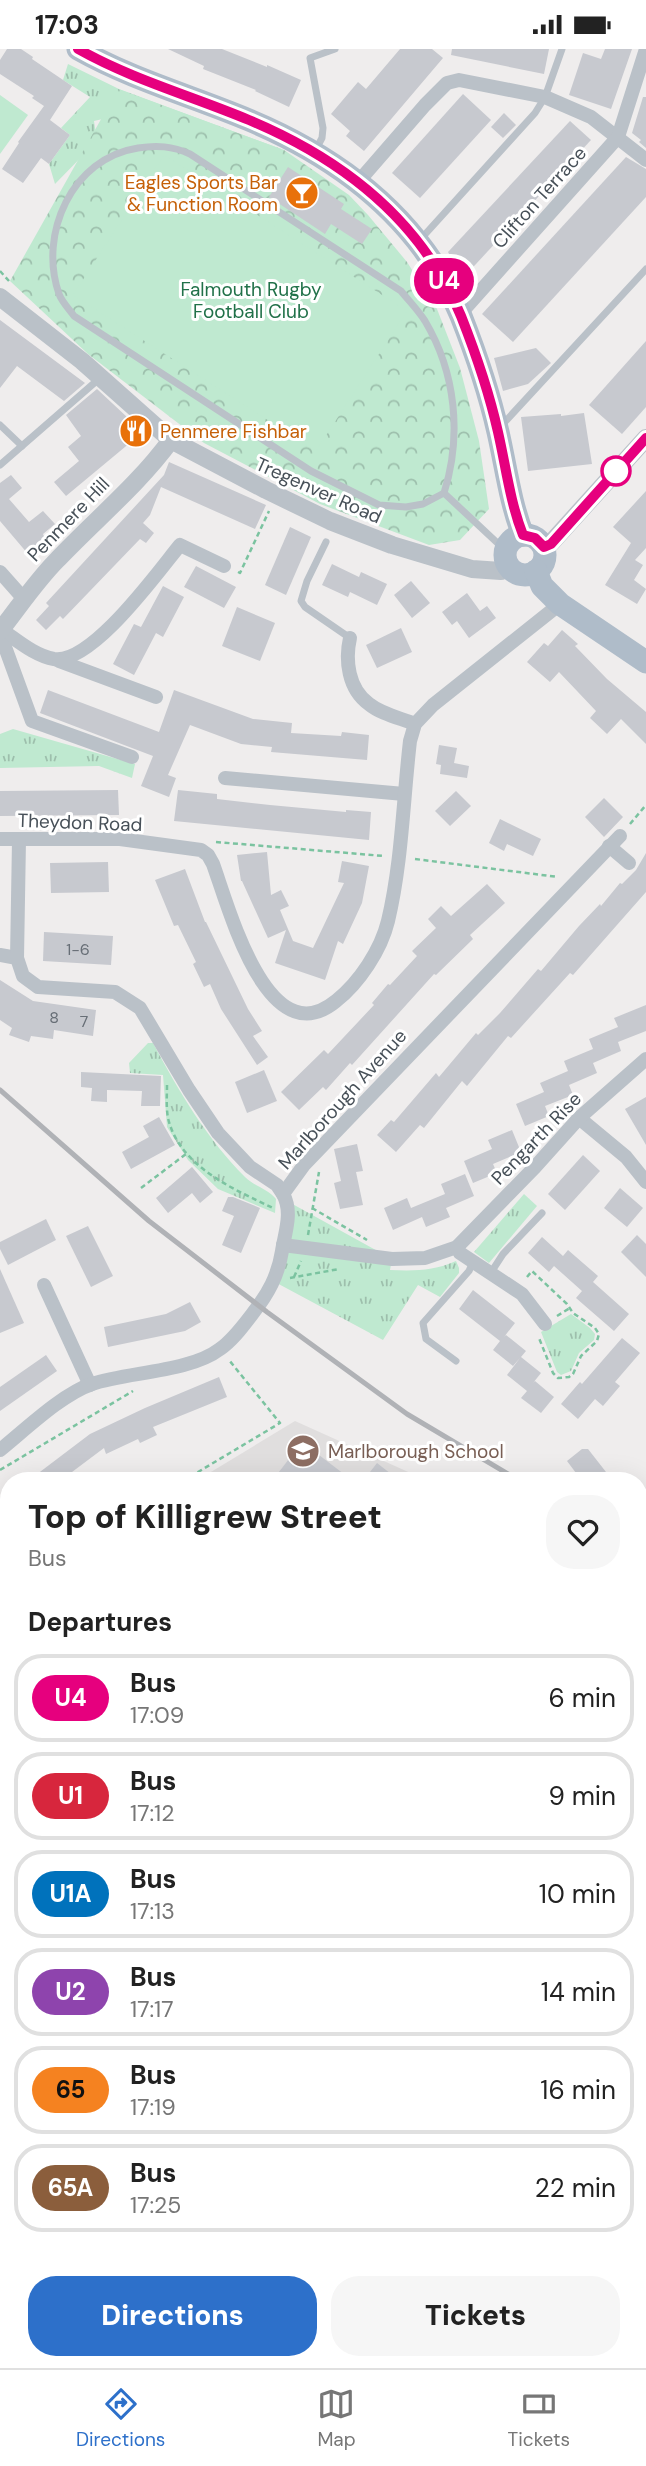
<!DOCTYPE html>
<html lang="en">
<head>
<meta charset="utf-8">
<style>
  :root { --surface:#fff; --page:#f6f6f6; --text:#222; --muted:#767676; --line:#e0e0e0; --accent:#2d70ca }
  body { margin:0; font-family:"DM Sans",sans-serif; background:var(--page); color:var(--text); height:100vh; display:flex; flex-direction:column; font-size:26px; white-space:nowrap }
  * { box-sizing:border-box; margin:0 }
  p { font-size:23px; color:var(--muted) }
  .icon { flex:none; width:38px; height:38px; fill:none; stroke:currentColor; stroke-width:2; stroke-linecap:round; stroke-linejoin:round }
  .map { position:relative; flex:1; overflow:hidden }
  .drawer { position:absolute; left:0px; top:1423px; width:648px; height:898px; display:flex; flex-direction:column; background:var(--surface); border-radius:28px 28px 0 0; box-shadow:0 7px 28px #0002 }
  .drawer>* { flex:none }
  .badge { padding:0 14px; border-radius:23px; font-size:24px; line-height:46px }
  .map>.badge { position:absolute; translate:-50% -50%; box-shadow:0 0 0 4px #fff }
  h2 { padding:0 28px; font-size:26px; line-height:63px }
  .round { display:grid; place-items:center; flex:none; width:74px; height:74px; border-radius:28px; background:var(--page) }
  .summary { display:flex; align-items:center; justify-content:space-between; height:119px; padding:0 28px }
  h1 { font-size:33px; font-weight:800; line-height:52px }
  .action { display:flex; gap:14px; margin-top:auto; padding:14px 28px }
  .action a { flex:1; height:80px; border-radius:28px; background:var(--accent); color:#fff; font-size:28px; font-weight:800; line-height:80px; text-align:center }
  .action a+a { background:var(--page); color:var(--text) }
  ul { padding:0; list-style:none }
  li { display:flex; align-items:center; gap:21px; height:88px; margin:0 14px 10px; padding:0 14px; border:4px solid var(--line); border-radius:28px }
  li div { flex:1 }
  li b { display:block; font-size:26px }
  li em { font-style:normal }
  li .badge { min-width:77px; font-weight:700; text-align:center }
  .status { display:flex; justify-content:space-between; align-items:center; height:49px; padding:0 35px; background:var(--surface); direction:ltr }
  .status svg { height:19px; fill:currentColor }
  .menu { display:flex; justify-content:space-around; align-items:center; height:98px; border-top:2px solid var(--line); background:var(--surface); font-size:19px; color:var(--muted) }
  .menu a { display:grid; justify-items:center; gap:4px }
  .menu .current { color:var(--accent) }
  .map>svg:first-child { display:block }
</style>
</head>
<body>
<div class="status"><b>17:03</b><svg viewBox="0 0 49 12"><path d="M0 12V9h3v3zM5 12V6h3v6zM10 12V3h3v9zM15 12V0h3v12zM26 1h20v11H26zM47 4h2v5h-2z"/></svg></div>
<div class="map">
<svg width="646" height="2319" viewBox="0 0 646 2319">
  <defs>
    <pattern id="grass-tufts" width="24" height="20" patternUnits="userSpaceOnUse" patternTransform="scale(1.75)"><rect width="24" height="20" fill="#bfe9d0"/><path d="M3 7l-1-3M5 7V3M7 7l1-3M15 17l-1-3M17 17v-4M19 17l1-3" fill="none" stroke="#9dbfac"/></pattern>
    <pattern id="forest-firs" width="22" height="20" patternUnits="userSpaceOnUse" patternTransform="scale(1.75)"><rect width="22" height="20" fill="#bfe9d0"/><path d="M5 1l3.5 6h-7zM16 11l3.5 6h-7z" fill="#9dbfac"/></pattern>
    <pattern id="cemetery-stones" width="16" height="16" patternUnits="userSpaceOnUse" patternTransform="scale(1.75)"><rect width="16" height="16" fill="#bfe9d0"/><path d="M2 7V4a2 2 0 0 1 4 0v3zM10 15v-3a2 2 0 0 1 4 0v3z" fill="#9dbfac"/></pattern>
    <pattern id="park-crowns" width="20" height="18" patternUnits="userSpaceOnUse" patternTransform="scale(1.75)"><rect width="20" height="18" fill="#bfe9d0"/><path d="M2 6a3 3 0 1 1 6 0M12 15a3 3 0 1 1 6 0" fill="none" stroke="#9dbfac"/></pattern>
  </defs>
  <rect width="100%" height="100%" fill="#efeded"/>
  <path fill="#e0dede" d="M295 1372 426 1431 196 1432Z"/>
  <g fill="url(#grass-tufts)">
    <path d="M68 15 119 40 284 101 120 66 94 72 97 92 55 135 49 115 70 86 61 79 90 48 63 31Z"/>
    <path d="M13 680 135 715 132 729 99 717 0 719V685Z"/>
    <path d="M148 994H153C178 1041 207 1090 245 1128 254 1137 268 1140 276 1150L275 1164 218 1140 188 1111 167 1078 163 1026 130 1024 129 1014Z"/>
    <path d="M524 1145 537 1157 489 1214 474 1203Z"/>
    <path d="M287 1152 392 1210 390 1221C414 1222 434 1222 456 1212L459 1219V1224L440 1248 418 1236 383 1291 273 1232Z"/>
    <path d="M571 1265 590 1279 595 1285 594 1291 579 1304 571 1322 561 1326 557 1323 541 1283Z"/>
  </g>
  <g fill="url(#forest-firs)">
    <path d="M9 1918V2264L0 2256V1923Z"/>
    <path d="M205 2312H290L294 2319H205Z"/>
  </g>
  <path fill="url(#cemetery-stones)" d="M641 1552 646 1555V2319H611L608 2312H639V1554Z"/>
  <path fill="url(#park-crowns)" d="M118 40 284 101 349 146 368 166 407 213 437 260 460 319 479 392 489 460 460 491 429 496 320 455 204 394 88 305 10 232Z"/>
  <g fill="#bfe9d0">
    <path d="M0 46 28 66 0 105Z"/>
    <path d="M164 106 407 262 316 402 73 246Z"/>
  </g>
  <path fill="#91d0e1" d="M290 2312H591L595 2319H294Z"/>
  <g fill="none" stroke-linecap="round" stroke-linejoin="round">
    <g stroke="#91d0e1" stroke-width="5">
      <path d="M0 2248 9 2256"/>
      <path d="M161 2312 181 2319"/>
    </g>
  </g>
  <g fill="#c7c9cf">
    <path d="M7 0H21L33 8 32 10 72 37 50 71 70 86 49 115 41 109 23 134 2 120 19 94 18 93 44 57 32 49 34 47 0 25V11Z"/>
    <path d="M168 0H222L267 18V16L301 31 289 58 255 42 256 41 203 20 204 17Z"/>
    <path d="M400 0H432L443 9 364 102 346 87 350 82 331 65 358 33 366 40Z"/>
    <path d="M452 0H549L544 25 451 6Z"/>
    <path d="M605 0H632L611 60 569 46 583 4 601 10Z"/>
    <path d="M463 45 491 71 420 149 392 124Z"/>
    <path d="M643 48H646V99L639 93 641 91 632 84Z"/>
    <path d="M504 64 516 76 503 89 491 78Z"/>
    <path d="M570 72 591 91 463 229 448 203Z"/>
    <path d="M626 108 646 120V148L513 293 482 265Z"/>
    <path d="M288 118 344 155 341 160 372 180 362 195 331 175 325 185 269 148Z"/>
    <path d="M0 271 85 334 64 352 17 317 0 339Z"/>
    <path d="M646 292V358L622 385 589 356Z"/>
    <path d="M536 299 551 314 528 335 503 342 494 309Z"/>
    <path d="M97 340 143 383 66 447 54 433 79 412 68 398 81 387 66 366Z"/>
    <path d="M584 364 592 415 528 422 521 368 561 365V367Z"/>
    <path d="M169 413 266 456 255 480 161 438 150 466 143 474 154 484 146 494 140 490 63 570 60 567 46 581 36 571 49 557 46 554 164 426Z"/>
    <path d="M11 426 22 439 9 450 29 473 43 462 55 475 43 485 45 490 28 505 0 472V434Z"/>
    <path d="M646 442V499L635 511 643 516 634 531 646 540 637 555 605 536 631 494 613 478Z"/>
    <path d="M290 478 311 488 286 546 265 536Z"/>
    <path d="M332 515 359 528 361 523 387 535 377 556 350 543 348 548 322 536Z"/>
    <path d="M196 517 236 538 224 559 184 538Z"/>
    <path d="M411 532 430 554 412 569 394 546Z"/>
    <path d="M163 537 184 548 163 588 156 584 134 626 113 615 134 575 141 578Z"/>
    <path d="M467 544 480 562 487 557 496 569 469 589 457 572 452 576 442 563Z"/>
    <path d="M237 558 275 574 260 612 222 597Z"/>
    <path d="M401 579 412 603 377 619 366 596Z"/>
    <path d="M562 581 578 595 575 597 607 630 646 663V695L621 670 607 685 590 669 596 662 559 623 550 633 527 613 544 594 548 597Z"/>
    <path d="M48 641 159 683 174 641 253 670 292 674 291 684 341 687 342 683 369 686 367 711 271 703 272 698 241 695 190 676 168 726 176 729 169 748 141 737 153 707 40 664Z"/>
    <path d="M439 696 457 699 454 714 469 717 467 729 440 725 441 716 436 715Z"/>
    <path d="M118 741 119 766 0 767V742Z"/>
    <path d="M178 741 217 745V750L270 756 346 763V761L371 763 369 791 174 772Z"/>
    <path d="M456 742 471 757 450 777 435 762Z"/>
    <path d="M604 749 623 768 604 788 585 768Z"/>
    <path d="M500 770 541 790 533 807 507 795 504 802 489 794Z"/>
    <path d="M267 803 271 846 281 841 289 857 280 861 293 892 313 899 344 834 338 833 342 812 369 817 362 854 343 895 338 892 325 931 275 914 286 881 268 889 242 832H241L237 806Z"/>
    <path d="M646 804V843L573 926 570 924 511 989 508 987 467 1037 462 1032 424 1079 420 1076 396 1103 377 1086 391 1071 394 1073 436 1024 439 1028 476 984 478 986 500 964 538 920 541 922 579 877 600 855 601 857 620 834 622 835 636 821Z"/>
    <path d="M108 813 109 843 51 844 50 814Z"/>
    <path d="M185 820 205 873H206L248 960 262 982 253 987 268 1008 257 1016 221 960 210 935 204 938 193 915 196 913 178 876 174 877 155 831Z"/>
    <path d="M487 835 505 854 470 886 473 890 436 926 434 925 352 1016 350 1014 326 1041 323 1038 299 1061 281 1043 324 1001 328 1005 374 956 372 954 388 935 390 936 417 907 412 902 436 879 428 870 441 857 451 867Z"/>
    <path d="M44 883 113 887 111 916 43 912Z"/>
    <path d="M0 931 33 952 96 961 93 987 54 981 53 990 31 987 29 993 9 986 12 979 0 971Z"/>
    <path d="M646 956V982L618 993 621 1002 593 1014 597 1024 569 1036 573 1046 545 1057 549 1067 525 1077 516 1055 544 1043 540 1034 568 1022 564 1012 593 1000 589 990 618 978 614 969Z"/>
    <path d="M264 1021 277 1052 247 1064 235 1033Z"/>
    <path d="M81 1023 161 1027 160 1057H141L142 1042 107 1041V1053L91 1052 92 1039 81 1038Z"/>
    <path d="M646 1048V1096L625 1060Z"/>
    <path d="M159 1068 175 1096 131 1120 122 1103 149 1088 143 1077Z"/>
    <path d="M512 1081 521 1103 493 1115 497 1124 473 1134 464 1112 492 1100 488 1091Z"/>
    <path d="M357 1095 363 1122 356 1123 363 1156 340 1160 334 1134 341 1132 334 1100Z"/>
    <path d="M583 1106 600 1122 565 1161 548 1145Z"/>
    <path d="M192 1118 213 1143 200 1154 192 1144 168 1164 156 1149Z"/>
    <path d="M465 1125 474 1147 446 1159 450 1168 426 1178 422 1168 393 1181 384 1159 407 1149 411 1159 445 1145 441 1135Z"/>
    <path d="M620 1139 643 1159 627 1178 604 1159Z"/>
    <path d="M228 1148H233L260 1159 241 1204 222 1196 234 1167 222 1162Z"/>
    <path d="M46 1170 56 1191 8 1216 0 1200V1193Z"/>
    <path d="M88 1177 113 1227 91 1238 66 1187Z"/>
    <path d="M637 1186 646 1195V1228L621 1203Z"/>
    <path d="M542 1188 563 1207 568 1201 598 1227 593 1233 629 1265 614 1282 576 1249 582 1242 554 1217 549 1223 528 1204Z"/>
    <path d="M0 1220 24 1274 0 1284Z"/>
    <path d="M473 1241 515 1274 504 1288 506 1286 526 1302 521 1308 541 1324 533 1334 535 1332 554 1348 541 1364 521 1349 527 1342 507 1326 520 1309 513 1317 493 1301 500 1292 459 1260Z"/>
    <path d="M190 1253 201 1273 185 1282 108 1298 104 1278 166 1265Z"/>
    <path d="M622 1289 640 1304 615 1333 620 1337 603 1357 595 1350 578 1370 561 1355 580 1333 582 1335Z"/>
    <path d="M46 1306 57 1322 0 1362V1338Z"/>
    <path d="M219 1328 227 1348 153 1378 157 1386 140 1394 138 1390 106 1405 104 1399 60 1432H28L90 1385 145 1359Z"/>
    <path d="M302 1393 353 1432H272Z"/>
    <path d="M582 1400H588L613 1432H582L567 1412Z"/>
    <path d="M377 1414 400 1432H363Z"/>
  </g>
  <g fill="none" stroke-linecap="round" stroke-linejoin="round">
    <g stroke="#7bc3a0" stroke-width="2.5" stroke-dasharray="5 3.5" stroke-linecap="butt">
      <path d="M0 222 9 232"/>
      <path d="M238 523 240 524 269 462"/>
      <path d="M630 775 646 756"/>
      <path d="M216 793 384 807"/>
      <path d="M415 810 558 828"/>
      <path d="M167 1036C167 1047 166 1058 168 1069 179 1117 233 1140 273 1159"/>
      <path d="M141 1139 186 1105"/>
      <path d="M312 1159 367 1191"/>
      <path d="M308 1186 319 1123"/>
      <path d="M294 1228 301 1212"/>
      <path d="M527 1228 532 1222 567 1255 573 1264 595 1279 599 1285 597 1292 581 1307 573 1325 569 1328 558 1329 553 1324 539 1289"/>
      <path d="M290 1229 339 1220"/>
      <path d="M557 1267 570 1259"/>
      <path d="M0 1421 133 1342"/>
      <path d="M183 1432 280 1374 229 1311"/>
      <path d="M0 1505 9 1512"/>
      <path d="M639 2020 646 2048"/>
      <path d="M639 2162 646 2158"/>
      <path d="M639 2215 646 2241"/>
    </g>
    <g stroke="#bac1c8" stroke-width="7">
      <path d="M316 100 322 89 323 79 310 9 335 0"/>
      <path d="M419 192 535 64 545 48 562 0"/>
      <path d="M0 376 22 397"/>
      <path d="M502 376 646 220"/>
      <path d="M0 416 100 329"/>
      <path d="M444 444 423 455 406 458 379 456 311 422 74 267C69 260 62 253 59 245 38 185 72 109 138 99 157 96 172 97 190 105L401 242C409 252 418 261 425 272 456 324 462 387 444 444L506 502"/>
      <path d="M326 493 307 532 301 552 305 558 350 589"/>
      <path d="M490 1225 503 1205 542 1164"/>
      <path d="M456 1312 426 1290 423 1274 469 1222 473 1213"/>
      <path d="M639 1565 641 1563 646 1566"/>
      <path d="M639 1745H646"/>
      <path d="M639 1900 646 1897"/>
      <path d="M0 2262 9 2267"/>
      <path d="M92 2312 106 2319"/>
    </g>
    <g stroke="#bac1c8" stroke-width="14">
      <path d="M359 132 425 56 447 34 459 31 545 48 591 68 646 111"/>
      <path d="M460 265 618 88 646 0"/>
      <path d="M0 523 24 550"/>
      <path d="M2 581C17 591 35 607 54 610 92 615 157 524 180 496L224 517"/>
      <path d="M350 589C345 611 348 640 369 655 381 665 400 669 415 675"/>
      <path d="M0 595 5 598 32 672 132 708"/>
      <path d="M59 612 156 648"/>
      <path d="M225 729 404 745"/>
      <path d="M0 790H120L201 801 208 806 213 815C229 859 268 1008 336 952 359 934 381 901 388 872 402 813 403 752 410 692L415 675 433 656 560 555"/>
      <path d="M609 797 629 814"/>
      <path d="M0 906 17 909 23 927 38 938 115 943 140 959 189 1041 218 1084 250 1118 277 1136 283 1145"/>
      <path d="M17 909 19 791"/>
      <path d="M579 1069 626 1108 646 1133"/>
      <path d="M283 1196 392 1210 425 1209 457 1198 535 1118 579 1069 646 1010"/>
      <path d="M457 1198 460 1204 522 1245 545 1275"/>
      <path d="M44 1236 90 1336"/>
      <path d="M0 1401C25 1381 62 1345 92 1335 128 1323 190 1323 220 1300 233 1291 243 1277 253 1264 268 1245 278 1227 282 1202 285 1183 293 1163 283 1145L304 1116 620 787"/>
      <path d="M0 1584 9 1589"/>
      <path d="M108 2319 115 2314 129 2319"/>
      <path d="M205 2319V2312"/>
    </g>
    <g stroke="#bac1c8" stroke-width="18">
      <path d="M0 248 82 312 171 391 266 441 330 472 392 496 472 520 501 522 509 517"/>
      <path d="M544 498 551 494 646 389"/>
      <path d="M0 582C19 558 36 532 58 510 95 471 139 435 171 391"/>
      <path d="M639 1949 646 1946"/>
      <path d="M619 2312 622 2319"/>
    </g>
    <g stroke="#afbcc9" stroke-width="23">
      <path d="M78 0C133 31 192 47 249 71 342 110 422 172 461 267 476 305 489 343 498 383 506 418 510 453 523 486"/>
      <circle cx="525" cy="506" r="20"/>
      <path d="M536 522 542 537 560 555 646 613"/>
    </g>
    <g stroke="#b0b2b6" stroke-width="5">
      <path d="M0 1041 149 1172 267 1263 407 1365 520 1432"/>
      <path d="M639 1498 646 1501"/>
    </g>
  </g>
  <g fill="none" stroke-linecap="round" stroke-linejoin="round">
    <defs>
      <path id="line" d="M78 0C133 31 192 47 249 71 342 110 422 172 461 267 476 305 489 343 498 383 506 418 510 453 523 486L535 489 544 498 551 495 646 389"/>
    </defs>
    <use href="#line" stroke="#fff" stroke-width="16"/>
    <use href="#line" stroke="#e6007e" stroke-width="10"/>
  </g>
  <defs>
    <symbol id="bar-disc" viewBox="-11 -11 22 22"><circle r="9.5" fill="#e8710a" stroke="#fff"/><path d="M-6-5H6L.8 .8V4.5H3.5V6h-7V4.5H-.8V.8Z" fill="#fff"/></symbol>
    <symbol id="restaurant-disc" viewBox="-11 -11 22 22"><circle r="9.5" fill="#e8710a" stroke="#fff"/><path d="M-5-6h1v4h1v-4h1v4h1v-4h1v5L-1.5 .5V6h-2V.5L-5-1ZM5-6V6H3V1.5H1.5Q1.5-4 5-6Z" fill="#fff"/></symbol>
    <symbol id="school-disc" viewBox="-11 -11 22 22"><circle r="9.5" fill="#8d6e63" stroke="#fff"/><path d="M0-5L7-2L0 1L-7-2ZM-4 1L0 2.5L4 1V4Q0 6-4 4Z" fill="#fff"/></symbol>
  </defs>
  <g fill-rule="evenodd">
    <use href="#bar-disc" x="283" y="125" width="38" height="38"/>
    <use href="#restaurant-disc" x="117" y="363" width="38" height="38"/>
    <use href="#school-disc" x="284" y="1383" width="38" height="38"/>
  </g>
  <circle fill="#fff" stroke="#e6007e" stroke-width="3.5" cx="616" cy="422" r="14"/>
  <g text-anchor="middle" stroke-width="6" stroke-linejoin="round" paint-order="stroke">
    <g font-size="16" fill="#676e76">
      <text x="78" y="906">1-6</text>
      <text x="54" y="974">8</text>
      <text x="84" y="978">7</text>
    </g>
    <g font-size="19" fill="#c56008" stroke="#fff" text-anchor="end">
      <text x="278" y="140">Eagles Sports Bar<tspan x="278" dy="22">&amp; Function Room</tspan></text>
      <text x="160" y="389" text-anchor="start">Penmere Fishbar</text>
    </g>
    <g font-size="19" fill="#475058" stroke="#fff">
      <text transform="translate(539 148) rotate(-48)" y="7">Clifton Terrace</text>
      <text transform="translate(319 441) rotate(24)" y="7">Tregenver Road</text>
      <text transform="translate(68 470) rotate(-46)" y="7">Penmere Hill</text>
      <text transform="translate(80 773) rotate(2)" y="7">Theydon Road</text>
      <text transform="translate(342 1050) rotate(-48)" y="7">Marlborough Avenue</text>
      <text transform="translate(536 1089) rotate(-46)" y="7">Pengarth Rise</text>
    </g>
    <g font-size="19" fill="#217149" stroke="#fff">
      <text x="251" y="247">Falmouth Rugby<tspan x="251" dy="22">Football Club</tspan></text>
    </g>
    <g font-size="19" fill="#785e54" stroke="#fff" text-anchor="start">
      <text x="328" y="1409">Marlborough School</text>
    </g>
  </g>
</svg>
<b class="badge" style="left:444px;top:232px;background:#e6007e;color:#fff">U4</b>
<section class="drawer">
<div class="summary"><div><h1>Top of Killigrew Street</h1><p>Bus</p></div><a class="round"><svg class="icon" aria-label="heart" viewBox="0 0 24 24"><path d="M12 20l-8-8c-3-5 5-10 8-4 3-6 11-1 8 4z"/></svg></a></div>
<h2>Departures</h2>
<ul>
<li><span class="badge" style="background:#e6007e;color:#fff">U4</span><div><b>Bus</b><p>17:09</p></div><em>6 min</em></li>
<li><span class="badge" style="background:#d7263d;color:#fff">U1</span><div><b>Bus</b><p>17:12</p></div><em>9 min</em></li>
<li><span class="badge" style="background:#0072bc;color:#fff">U1A</span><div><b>Bus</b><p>17:13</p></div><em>10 min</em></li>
<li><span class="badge" style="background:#8e44ad;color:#fff">U2</span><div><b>Bus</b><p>17:17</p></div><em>14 min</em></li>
<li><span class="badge" style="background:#f58220;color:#111">65</span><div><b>Bus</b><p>17:19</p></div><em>16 min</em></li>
<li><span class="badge" style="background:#8b5e3c;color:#fff">65A</span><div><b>Bus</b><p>17:25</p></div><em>22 min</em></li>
</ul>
<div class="action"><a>Directions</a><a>Tickets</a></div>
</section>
</div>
<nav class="menu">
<a class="current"><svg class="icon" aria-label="directions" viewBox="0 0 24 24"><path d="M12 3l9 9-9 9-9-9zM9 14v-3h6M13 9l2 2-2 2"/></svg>Directions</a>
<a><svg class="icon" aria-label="map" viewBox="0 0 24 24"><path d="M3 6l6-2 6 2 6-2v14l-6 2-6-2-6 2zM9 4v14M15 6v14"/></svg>Map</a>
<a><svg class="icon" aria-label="tickets" viewBox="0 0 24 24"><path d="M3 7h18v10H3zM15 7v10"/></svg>Tickets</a>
</nav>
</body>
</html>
